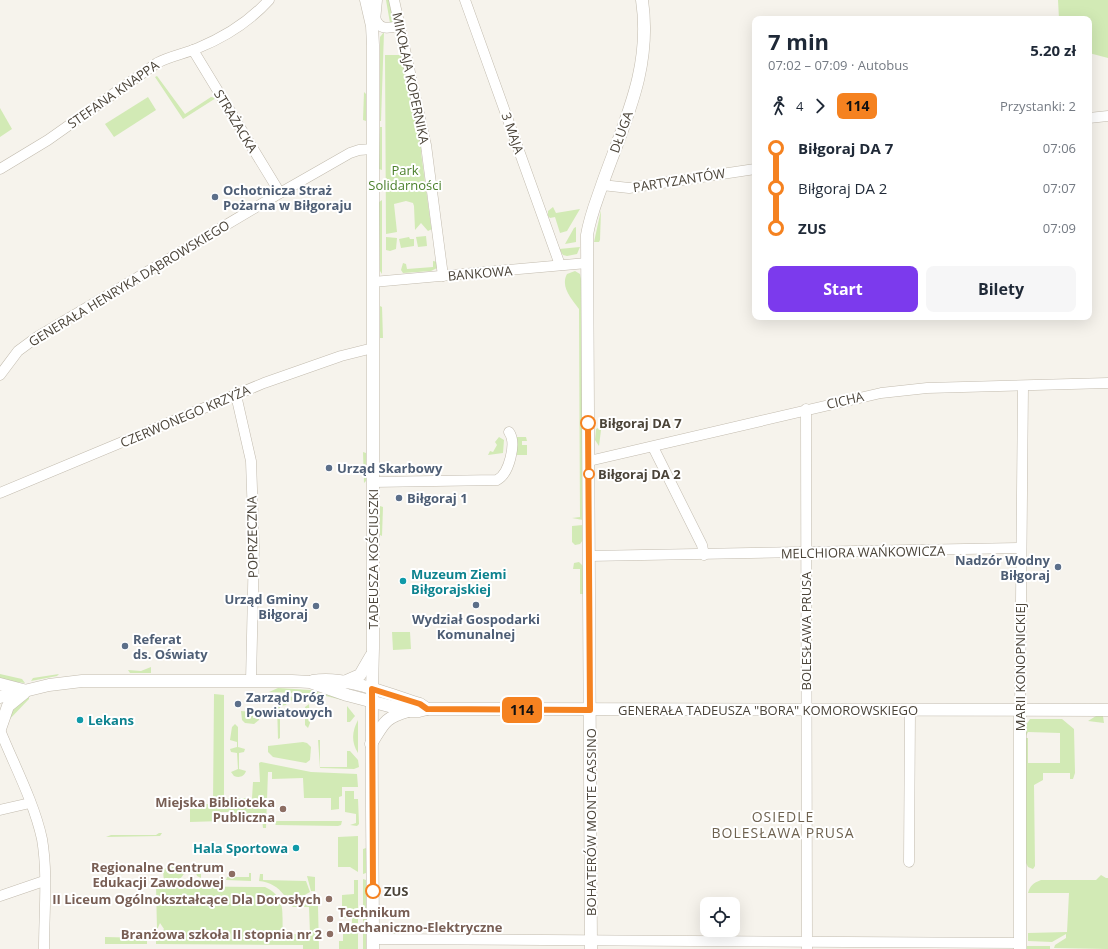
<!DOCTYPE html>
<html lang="pl">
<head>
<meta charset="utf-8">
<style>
  :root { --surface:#fff; --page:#f6f6f7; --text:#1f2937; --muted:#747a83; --accent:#7c3aed }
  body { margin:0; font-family:"Open Sans",sans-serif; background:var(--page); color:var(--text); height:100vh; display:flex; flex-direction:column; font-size:15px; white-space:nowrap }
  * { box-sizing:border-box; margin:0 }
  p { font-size:13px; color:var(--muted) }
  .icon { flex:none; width:22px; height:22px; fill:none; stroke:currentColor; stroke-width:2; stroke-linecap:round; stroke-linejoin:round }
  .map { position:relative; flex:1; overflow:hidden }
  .drawer { position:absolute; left:752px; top:16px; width:340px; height:304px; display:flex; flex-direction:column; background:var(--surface); border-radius:8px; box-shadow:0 4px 16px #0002 }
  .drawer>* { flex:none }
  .badge { padding:0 8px; border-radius:6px; font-size:14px; line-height:26px }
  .tools { position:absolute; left:700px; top:897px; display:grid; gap:8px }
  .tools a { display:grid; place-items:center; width:40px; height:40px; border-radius:8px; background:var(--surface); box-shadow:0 4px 16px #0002; font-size:20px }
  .map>.badge { position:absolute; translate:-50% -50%; box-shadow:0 0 0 2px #fff }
  .legs { display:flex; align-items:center; gap:6px; height:44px; padding:0 16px; font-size:13px }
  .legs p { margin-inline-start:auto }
  .head { display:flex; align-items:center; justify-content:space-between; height:68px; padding:0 16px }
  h1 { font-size:22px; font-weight:700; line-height:30px }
  .action { display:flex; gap:8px; margin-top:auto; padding:8px 16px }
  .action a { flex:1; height:46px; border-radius:8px; background:var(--accent); color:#fff; font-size:16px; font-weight:700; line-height:46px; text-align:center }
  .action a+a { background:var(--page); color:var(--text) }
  ul { padding:0 16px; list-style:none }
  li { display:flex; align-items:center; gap:14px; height:40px; font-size:15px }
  li i { display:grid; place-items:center; width:6px; height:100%; margin:0 5px; background:currentColor }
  li i::after { content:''; width:10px; height:10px; margin:-5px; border:3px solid; border-radius:50%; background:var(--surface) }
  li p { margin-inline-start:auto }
  li:first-child i { background:linear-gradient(#0000 50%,currentColor 0) }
  li:last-child i { background:linear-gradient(currentColor 50%,#0000 0) }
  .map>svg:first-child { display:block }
</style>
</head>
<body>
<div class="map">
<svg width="1108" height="949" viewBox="0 0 1108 949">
  <rect width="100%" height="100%" fill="#f6f3ec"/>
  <g fill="#d2eab5">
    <path d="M386 0H389L394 23H390Z"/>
    <path d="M1058 0H1108V58L1089 53V19H1059Z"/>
    <path d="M384 32 381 121H380V37Z"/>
    <path d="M385 55H403L404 56 402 60 411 101 415 103 416 111 414 116 419 140 423 142 424 150 421 152 431 226 434 228 428 231 421 223 415 230 414 206 413 203 406 201 394 204 397 232 386 234Z"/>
    <path d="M157 76 185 114 211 97 216 98 183 119 155 77Z"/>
    <path d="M364 92 366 94V121L363 120Z"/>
    <path d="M148 97 156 110 114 137 105 124Z"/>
    <path d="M0 108 12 129 0 137Z"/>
    <path d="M380 127H382V170L379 169Z"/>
    <path d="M382 200V274L380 271 379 202Z"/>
    <path d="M553 207 556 213 580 209 567 231 560 233 555 217 550 218 548 216V211Z"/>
    <path d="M601 210 600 240 599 242H594Z"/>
    <path d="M576 227V242L565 244 574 228Z"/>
    <path d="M426 236 427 246 418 247 416 237Z"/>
    <path d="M386 237 397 238 396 249 390 251 386 250Z"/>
    <path d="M409 237 410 239H414V246L401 248 399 239Z"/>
    <path d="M580 247 577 254 567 256 563 255 559 249Z"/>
    <path d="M433 261 438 262 439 267 431 271 403 273 401 270 403 263 406 264 407 269 433 267Z"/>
    <path d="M575 271 580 274 581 279 583 520 572 518 580 517 579 309C572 299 560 287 567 274Z"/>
    <path d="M380 306 382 307 383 338H380Z"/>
    <path d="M598 428 601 430 599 446 595 440 596 429Z"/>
    <path d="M499 437 504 440 503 453 488 455 490 451 493 452 497 445 495 442Z"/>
    <path d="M517 437H526L527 441H522V445H527V455H517L515 453 516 438Z"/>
    <path d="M363 452 366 453V481L364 483Z"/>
    <path d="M380 506 383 507 382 536 380 535Z"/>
    <path d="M583 525V540L580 544 575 545 572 542V526Z"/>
    <path d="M579 562 583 566V594H580V569H573L574 563Z"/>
    <path d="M392 632H410L411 649 393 650Z"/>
    <path d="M151 667V673H130L128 670 141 671Z"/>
    <path d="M0 674 22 679 25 683 0 680Z"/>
    <path d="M59 674 57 676 31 681 33 678Z"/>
    <path d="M278 688 310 690 343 699 342 700 318 694 269 692Z"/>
    <path d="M214 694 224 695V798H252L253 782H260L259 763 261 762 311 772 357 774 358 787H342V796L339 797V809L331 810V798H304L303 778 272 779V772H268L266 828H263L262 818H229V812H221L222 821 190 822V799L192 804H213Z"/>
    <path d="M268 696 306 697 308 700 271 701 268 699Z"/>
    <path d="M29 697V699L6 723C9 711 17 703 29 697Z"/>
    <path d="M279 703H287L286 705 280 706V738L278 739 277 705Z"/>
    <path d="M309 704 310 723 308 728 305 725V707Z"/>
    <path d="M347 706 355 716 350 722H347Z"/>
    <path d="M241 711 253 712V718H259V720L254 724 245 723 242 720Z"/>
    <path d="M1096 716H1103L1104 723 1088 721Z"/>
    <path d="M1030 719H1062L1074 729 1075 773 1073 779H1070V773H1043V780L1034 785 1035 866 1033 869 1028 867 1026 863V738H1028V763H1060V733L1028 732 1026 736V725Z"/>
    <path d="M358 720V753C351 742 352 731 358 720Z"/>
    <path d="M235 724 238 727V747L245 749 244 752 239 753V769L246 771C244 777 239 778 234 776L231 772 238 769 237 753 231 752 230 749 237 747V742L230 740 232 727Z"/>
    <path d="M318 740H320V767H347V751H350L358 760 359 767 354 769 320 768Z"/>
    <path d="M303 742 307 743 311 747 310 760 306 763 273 757 268 752V746Z"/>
    <path d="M345 791H354V799H358L359 824 357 826 350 825 356 823V814L345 812Z"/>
    <path d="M276 821H342L341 825 338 826 276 825 275 824Z"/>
    <path d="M159 833H162L160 836 106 837 111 835H156Z"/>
    <path d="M358 836V872L350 867H338V837Z"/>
    <path d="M366 848V873L363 874V849Z"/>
    <path d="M201 864V878L197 876 195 870 199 865Z"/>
    <path d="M168 866H190L177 883H164L163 870Z"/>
    <path d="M249 873H251V881L226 880 227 877H249Z"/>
    <path d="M260 874H263V880L306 881 310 892 303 896 284 895C278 887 270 882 259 881Z"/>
    <path d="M1101 875 1106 878H1108V949L1054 948 1055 945 1066 938V934L1052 942 1028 941V933L1067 932 1069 893H1028C1030 886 1033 883 1041 880H1096Z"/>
    <path d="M307 876 315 877V891H311Z"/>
    <path d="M363 879 366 880V949H363Z"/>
    <path d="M354 880H358V923H352V918H342V895L354 894Z"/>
    <path d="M156 886 265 887C288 898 281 914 283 934H310L309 907H293L287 902 303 903 312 901 313 902 314 906H318L319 949H303V945L156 944V940L164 929 160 923 157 930Z"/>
    <path d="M386 927H396V935L387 934Z"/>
    <path d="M356 929H358V949H339V941H343V933H356Z"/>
    <path d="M105 937 147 938V944H105Z"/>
    <rect x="1027" y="946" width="23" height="3"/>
  </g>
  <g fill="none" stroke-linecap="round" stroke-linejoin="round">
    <defs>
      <g id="minor">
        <path d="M394 0 426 145 443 276"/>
        <path d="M465 0 560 265"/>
        <path d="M375 18C380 31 388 28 400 26"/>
        <path d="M193 50 280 193"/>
        <path d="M1089 118 1108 116"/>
        <path d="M0 169 48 140 157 63C170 56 184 54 198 48 225 37 249 22 269 0"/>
        <path d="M602 185 629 188 755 169"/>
        <path d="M373 282 587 263"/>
        <path d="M0 375 18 351 37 337 280 193 350 153 359 150 372 149"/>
        <path d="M236 395 251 461 254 546 251 681"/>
        <path d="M806 409 807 949"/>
        <path d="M653 447 702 545 704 555"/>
        <path d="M589 461 881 393 927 388 1108 383"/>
        <path d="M373 482 497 480C509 474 517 443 509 432"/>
        <path d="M0 493 264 383 341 356 373 348"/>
        <path d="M589 556 1021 548"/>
        <path d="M1020 710 1023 386"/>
        <path d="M0 730C14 765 34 802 42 839 48 874 44 913 44 949"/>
        <path d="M0 810 30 803"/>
        <path d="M909 862 910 710"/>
        <path d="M0 896 44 881"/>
        <path d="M373 939 1020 943"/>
      </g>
      <g id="tertiary">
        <path d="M366 0 372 26 373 45V648C370 748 373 849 373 949"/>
        <path d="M374 21 376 0"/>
        <path d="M313 681C345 675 390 695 420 704L427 709"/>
        <path d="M344 682 360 675 371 656"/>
        <path d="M0 684 23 690"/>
        <path d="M0 697 49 685 82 681H292L310 682 347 695 408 711H419L427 709 1108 710"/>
        <path d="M0 729 8 706 24 693"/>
        <path d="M371 744C384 723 384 718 408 711"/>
        <path d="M591 949 587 235C590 216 597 200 603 182 625 120 652 68 642 0"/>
        <path d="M1020 949V710"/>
      </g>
    </defs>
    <use href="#minor" stroke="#c2bbae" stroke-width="11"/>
    <use href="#tertiary" stroke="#c2bbae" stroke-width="13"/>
    <use href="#minor" stroke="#fff" stroke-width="10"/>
    <use href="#tertiary" stroke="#fff" stroke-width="12"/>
  </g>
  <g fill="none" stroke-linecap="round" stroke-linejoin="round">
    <defs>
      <path id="line-1" d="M373 891 372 689 420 704 427 709 590 710 588 423"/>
    </defs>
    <use href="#line-1" stroke="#fff" stroke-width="9"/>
    <use href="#line-1" stroke="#f58220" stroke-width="6"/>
  </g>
  <g fill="#5c6f8a" stroke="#fff" stroke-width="1.5">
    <circle cx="215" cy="197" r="4"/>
    <circle cx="329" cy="468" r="4"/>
    <circle cx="399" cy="498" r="4"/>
    <circle cx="1058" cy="567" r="4"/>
    <circle cx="476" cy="605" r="4"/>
    <circle cx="316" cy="606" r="4"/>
    <circle cx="125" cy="646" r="4"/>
    <circle cx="238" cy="704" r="4"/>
  </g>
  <g fill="#fff" stroke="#f58220" stroke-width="2">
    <circle cx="588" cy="423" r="7"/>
    <circle cx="589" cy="474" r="5"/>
    <circle cx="373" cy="891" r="7"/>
  </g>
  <g fill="#0f9aa8" stroke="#fff" stroke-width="1.5">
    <circle cx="403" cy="581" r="4"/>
    <circle cx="80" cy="720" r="4"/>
    <circle cx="296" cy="848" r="4"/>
  </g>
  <g fill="#8d6e63" stroke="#fff" stroke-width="1.5">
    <circle cx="283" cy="809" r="4"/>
    <circle cx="232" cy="874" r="4"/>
    <circle cx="329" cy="899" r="4"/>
    <circle cx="330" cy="919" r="4"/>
    <circle cx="330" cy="934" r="4"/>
  </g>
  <g text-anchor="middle" stroke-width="4" stroke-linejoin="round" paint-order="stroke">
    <g font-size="13" fill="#4b4439" stroke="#fff">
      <text transform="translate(411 78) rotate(78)" y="5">MIKOŁAJA KOPERNIKA</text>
      <text transform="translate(113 94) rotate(-35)" y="5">STEFANA KNAPPA</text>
      <text transform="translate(236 121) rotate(59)" y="5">STRAŻACKA</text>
      <text transform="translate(621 132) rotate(-70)" y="5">DŁUGA</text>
      <text transform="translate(513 133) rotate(71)" y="5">3 MAJA</text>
      <text transform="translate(679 180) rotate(-9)" y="5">PARTYZANTÓW</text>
      <text transform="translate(480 273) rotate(-5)" y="5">BANKOWA</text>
      <text transform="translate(129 283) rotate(-31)" y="5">GENERAŁA HENRYKA DĄBROWSKIEGO</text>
      <text transform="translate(845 400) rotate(-13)" y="5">CICHA</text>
      <text transform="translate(185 416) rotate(-23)" y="5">CZERWONEGO KRZYŻA</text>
      <text transform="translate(252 537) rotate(-91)" y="5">POPRZECZNA</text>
      <text transform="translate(863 552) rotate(-1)" y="5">MELCHIORA WAŃKOWICZA</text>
      <text transform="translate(373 559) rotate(-90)" y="5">TADEUSZA KOŚCIUSZKI</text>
      <text transform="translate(806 631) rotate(-90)" y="5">BOLESŁAWA PRUSA</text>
      <text transform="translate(1020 667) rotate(-90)" y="5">MARII KONOPNICKIEJ</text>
      <text x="768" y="715">GENERAŁA TADEUSZA "BORA" KOMOROWSKIEGO</text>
      <text transform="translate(591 822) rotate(-90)" y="5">BOHATERÓW MONTE CASSINO</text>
    </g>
    <g font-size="13" fill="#4a7f2a" stroke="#fff">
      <text x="405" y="175">Park<tspan x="405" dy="15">Solidarności</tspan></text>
    </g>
    <g font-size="13" font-weight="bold" fill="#4e5e75" stroke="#fff" text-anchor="start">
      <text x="223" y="195">Ochotnicza Straż<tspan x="223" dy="15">Pożarna w Biłgoraju</tspan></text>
      <text x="337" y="473">Urząd Skarbowy</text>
      <text x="407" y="503">Biłgoraj 1</text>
      <text x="1050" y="565" text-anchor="end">Nadzór Wodny<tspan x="1050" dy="15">Biłgoraj</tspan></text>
      <text x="308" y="604" text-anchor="end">Urząd Gminy<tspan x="308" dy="15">Biłgoraj</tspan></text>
      <text x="476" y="624" text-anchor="middle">Wydział Gospodarki<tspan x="476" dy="15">Komunalnej</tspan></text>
      <text x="133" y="644">Referat<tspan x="133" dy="15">ds. Oświaty</tspan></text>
      <text x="246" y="702">Zarząd Dróg<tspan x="246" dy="15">Powiatowych</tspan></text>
    </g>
    <g font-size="13" font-weight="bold" fill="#4b4439" stroke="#fff" text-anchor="start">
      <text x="599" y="428">Biłgoraj DA 7</text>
      <text x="598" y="479">Biłgoraj DA 2</text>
      <text x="384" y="896">ZUS</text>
    </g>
    <g font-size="13" font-weight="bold" fill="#0d838f" stroke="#fff" text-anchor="start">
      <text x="411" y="579">Muzeum Ziemi<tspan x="411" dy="15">Biłgorajskiej</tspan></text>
      <text x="88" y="725">Lekans</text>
      <text x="288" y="853" text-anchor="end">Hala Sportowa</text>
    </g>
    <g font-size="13" font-weight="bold" fill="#785e54" stroke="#fff" text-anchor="end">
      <text x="275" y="807">Miejska Biblioteka<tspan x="275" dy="15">Publiczna</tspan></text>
      <text x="224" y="872">Regionalne Centrum<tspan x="224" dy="15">Edukacji Zawodowej</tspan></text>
      <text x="321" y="904">II Liceum Ogólnokształcące Dla Dorosłych</text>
      <text x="338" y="917" text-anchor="start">Technikum<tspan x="338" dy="15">Mechaniczno-Elektryczne</tspan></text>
      <text x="322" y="939">Branżowa szkoła II stopnia nr 2</text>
    </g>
    <g font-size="14" letter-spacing="1" fill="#6e6250" stroke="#fff">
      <text x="783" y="822">OSIEDLE<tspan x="783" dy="16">BOLESŁAWA PRUSA</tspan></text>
    </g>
  </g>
</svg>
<div class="tools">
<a><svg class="icon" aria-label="locate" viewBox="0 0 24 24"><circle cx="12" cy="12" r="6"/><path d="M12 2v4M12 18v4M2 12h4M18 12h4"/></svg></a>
</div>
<b class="badge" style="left:522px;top:710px;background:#f58220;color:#111">114</b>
<section class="drawer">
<div class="head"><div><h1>7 min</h1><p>07:02 – 07:09 · Autobus</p></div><b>5.20 zł</b></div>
<div class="legs"><svg class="icon" aria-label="walk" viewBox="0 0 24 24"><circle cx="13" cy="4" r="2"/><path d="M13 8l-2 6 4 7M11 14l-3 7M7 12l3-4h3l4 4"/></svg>4<svg class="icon" aria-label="forward" viewBox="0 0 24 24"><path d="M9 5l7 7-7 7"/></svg><b class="badge" style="background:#f58220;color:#111">114</b><p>Przystanki: 2</p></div>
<ul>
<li><i style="color:#f58220"></i><b>Biłgoraj DA 7</b><p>07:06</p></li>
<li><i style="color:#f58220"></i><span>Biłgoraj DA 2</span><p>07:07</p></li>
<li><i style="color:#f58220"></i><b>ZUS</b><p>07:09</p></li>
</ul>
<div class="action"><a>Start</a><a>Bilety</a></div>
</section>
</div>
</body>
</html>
